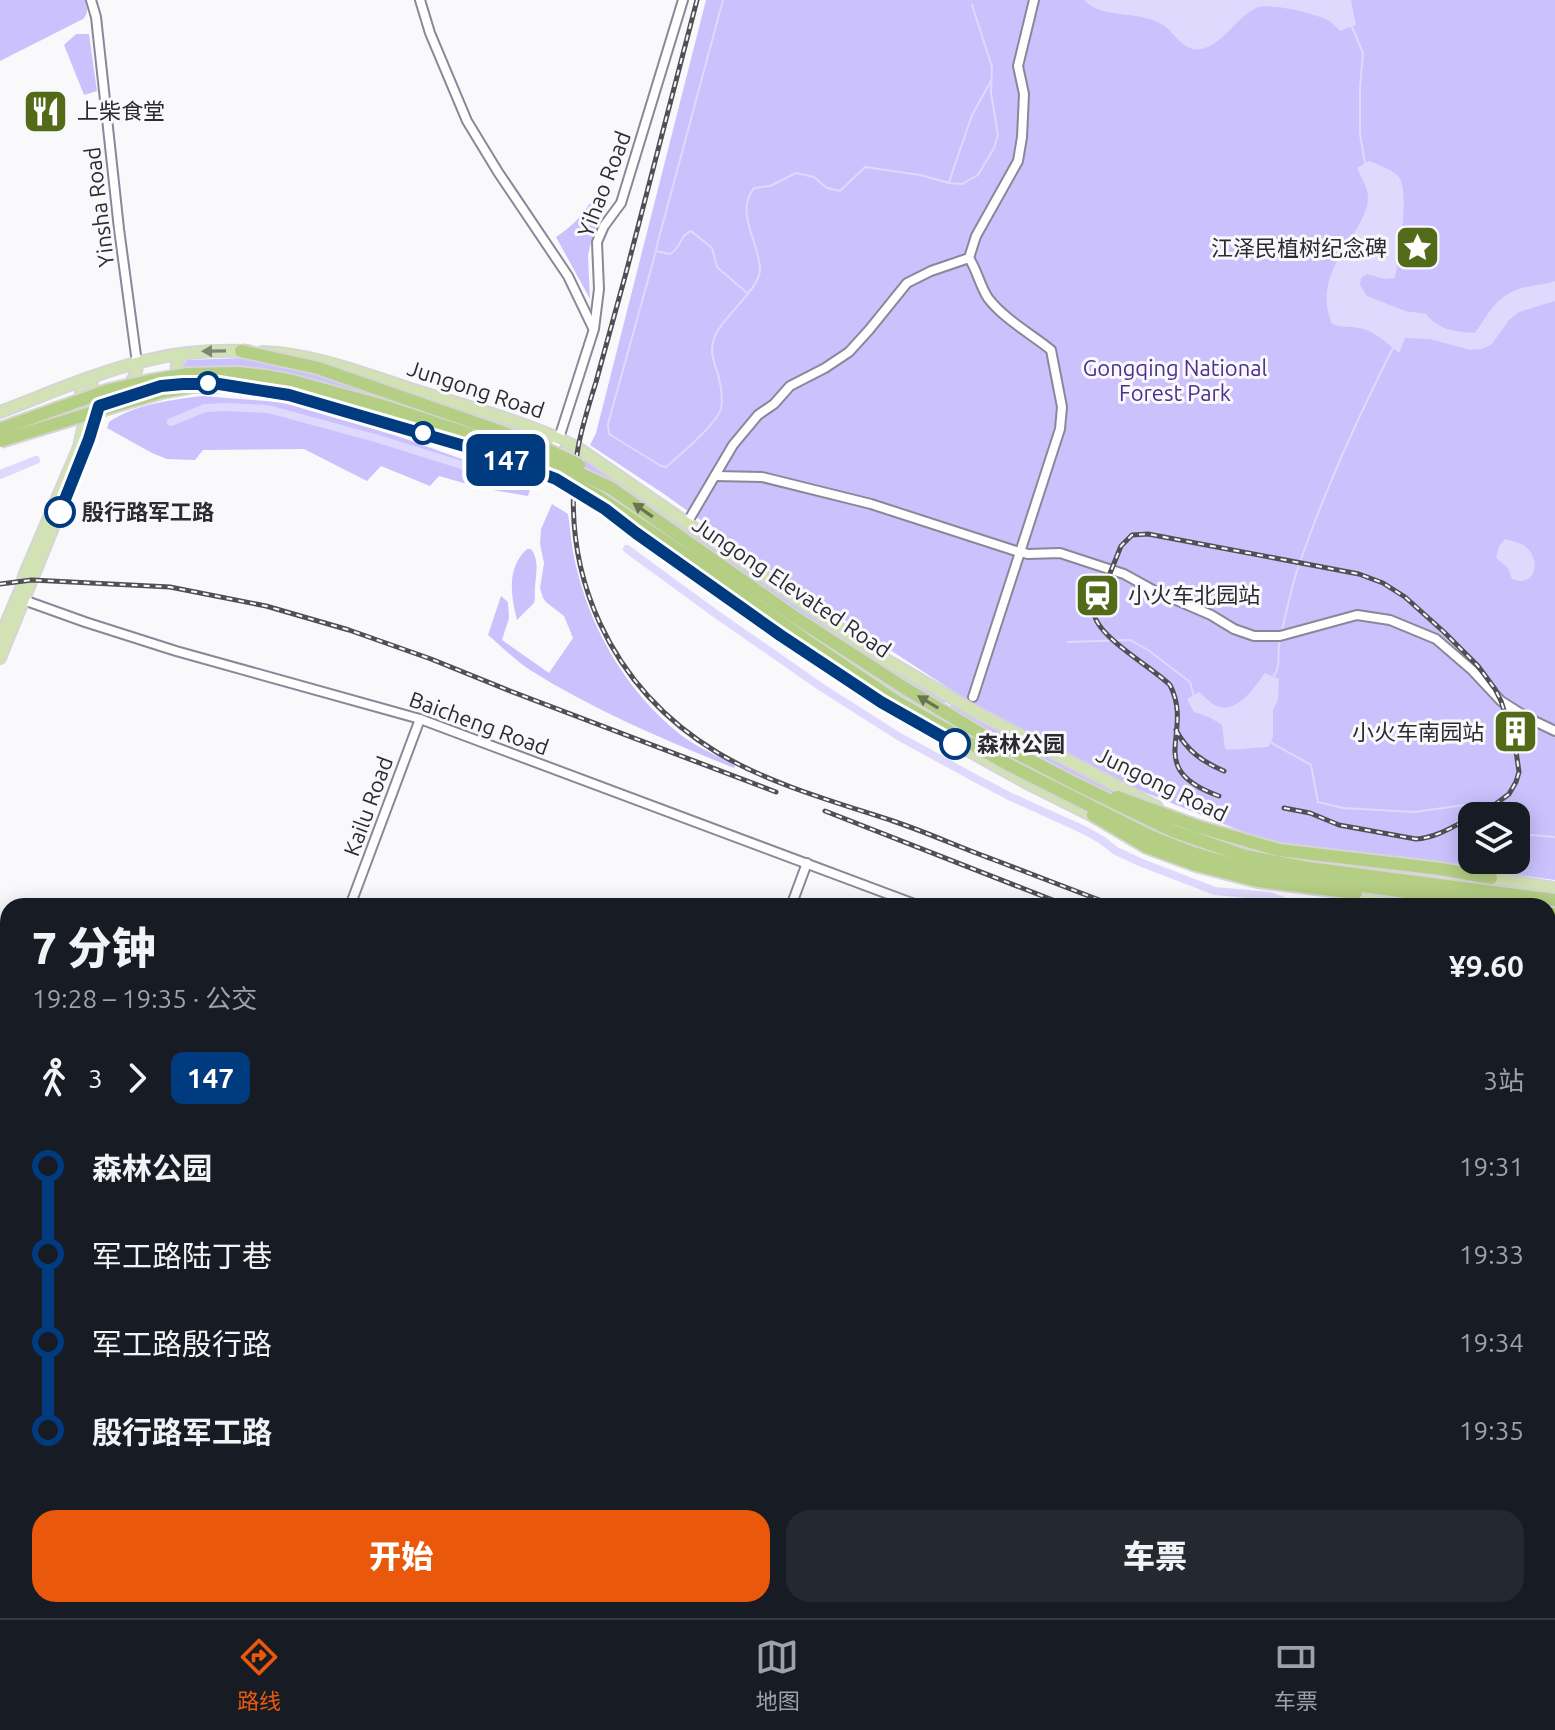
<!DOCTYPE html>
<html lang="zh">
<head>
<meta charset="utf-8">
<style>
  :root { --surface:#171b24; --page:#242831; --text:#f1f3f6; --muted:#9ea1a6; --line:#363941; --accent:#ea580c }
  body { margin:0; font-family:Ubuntu,"Noto Sans SC",sans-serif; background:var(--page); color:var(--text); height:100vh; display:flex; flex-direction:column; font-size:30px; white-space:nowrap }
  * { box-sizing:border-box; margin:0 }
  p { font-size:26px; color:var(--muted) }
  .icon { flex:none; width:44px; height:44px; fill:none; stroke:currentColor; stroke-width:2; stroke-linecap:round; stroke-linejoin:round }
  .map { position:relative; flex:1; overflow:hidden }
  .drawer { position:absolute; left:0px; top:898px; width:1556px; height:720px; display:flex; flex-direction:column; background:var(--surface); border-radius:24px 24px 0 0; box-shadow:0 4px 20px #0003 }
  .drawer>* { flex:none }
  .badge { padding:0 16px; border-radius:12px; font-size:28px; line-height:52px }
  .buttons { position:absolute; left:1458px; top:802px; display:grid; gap:16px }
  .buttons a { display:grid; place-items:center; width:72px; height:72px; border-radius:16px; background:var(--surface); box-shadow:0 4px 20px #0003; font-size:40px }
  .map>.badge { position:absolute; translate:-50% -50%; box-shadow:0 0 0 4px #fff }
  .legs { display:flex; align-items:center; gap:12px; height:88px; padding:0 32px; font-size:26px }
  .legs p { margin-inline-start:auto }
  .head { display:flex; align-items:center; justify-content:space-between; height:136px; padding:0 32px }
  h1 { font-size:44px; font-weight:800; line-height:60px }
  .button { display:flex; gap:16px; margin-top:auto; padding:16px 32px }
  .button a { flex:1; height:92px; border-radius:24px; background:var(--accent); color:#fff; font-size:32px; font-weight:800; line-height:92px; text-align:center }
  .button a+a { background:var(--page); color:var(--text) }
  ul { padding:0 32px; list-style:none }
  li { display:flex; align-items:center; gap:28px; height:88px; font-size:30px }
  li i { display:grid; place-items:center; width:12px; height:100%; margin:0 10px; background:currentColor }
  li i::after { content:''; width:20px; height:20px; margin:-10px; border:6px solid; border-radius:50%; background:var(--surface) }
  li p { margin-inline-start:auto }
  li:first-child i { background:linear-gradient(#0000 50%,currentColor 0) }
  li:last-child i { background:linear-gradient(currentColor 50%,#0000 0) }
  .dock { display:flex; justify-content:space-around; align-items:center; height:112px; border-top:2px solid var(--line); background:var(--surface); font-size:22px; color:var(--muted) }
  .dock a { display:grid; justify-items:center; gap:4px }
  .dock .selected { color:var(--accent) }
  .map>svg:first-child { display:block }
</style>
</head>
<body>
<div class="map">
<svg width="1555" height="1618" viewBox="0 0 1555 1618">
  <rect width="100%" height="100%" fill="#f9f9fc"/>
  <g fill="#cbc1fd" fill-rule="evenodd">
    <path d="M0 0H85C87 8 89 13 83 19L0 61Z"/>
    <path d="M706 0H1555V880L1386 857 1281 847 1134 788 1031 737 965 699 788 583 664 494 590 445 596 433ZM1472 816H1516V860H1472Z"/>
    <path d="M76 34H89L97 91 84 95 64 45Z"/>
    <path d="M595 195 599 218 591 241 588 256 590 299 556 237C574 225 584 214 595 195Z"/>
    <path d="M243 358 307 363 536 436 538 438 541 450 336 395 183 370V366L187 360Z"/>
    <path d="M202 396 292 403 359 422 456 457 533 481 528 496 481 488 439 476 430 486 381 466 367 481 304 449 203 450 195 460 167 459 152 453 107 428 109 422C135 404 171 400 202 396Z"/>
    <path d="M584 459 878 660 946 700 936 721 582 484Z"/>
    <path d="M552 504 568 514C571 533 572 552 577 570 593 634 628 693 681 735 697 747 717 756 735 765L734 768C664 740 594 710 530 670 515 660 501 646 488 635L501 596 508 602 509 618 502 640 549 673 573 638 564 616 547 603 543 598 540 588 544 563 540 544 541 529Z"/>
    <path d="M527 549H531C542 563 533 582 535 599L534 603 517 620C511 596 506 568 527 549Z"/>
    <path d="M952 704 1154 811 1144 830 941 726Z"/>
    <path d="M8 1234V1347L0 1346V1248L5 1249Z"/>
    <path d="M230 1610H290L287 1618H227Z"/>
  </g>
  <g fill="#dfdafd">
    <path d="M1084 0H1351L1356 25 1340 31C1336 27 1332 22 1326 19 1312 13 1266 1 1254 9 1236 19 1225 41 1205 48 1188 54 1179 40 1169 30 1146 7 1104 22 1084 0Z"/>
    <path d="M1369 161C1379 165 1391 169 1398 176 1411 190 1398 259 1395 278L1385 279 1367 274 1361 278 1360 285 1367 296 1405 311 1426 314C1438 330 1456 332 1475 333 1489 313 1496 296 1522 288 1533 285 1544 285 1555 281V301L1519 312 1509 320 1492 344 1482 349 1470 350 1430 339 1405 338 1399 353C1388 344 1374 330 1359 328 1349 326 1342 328 1332 324 1317 287 1336 262 1355 232 1361 220 1368 210 1368 197 1368 188 1361 177 1357 168Z"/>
    <path d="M1505 539C1511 541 1517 542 1523 545 1543 557 1536 589 1512 579L1508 568 1496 558 1499 546Z"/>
    <path d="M1265 673 1279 679 1278 700 1273 710V737L1268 747C1253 747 1239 751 1225 749L1222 725 1209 717 1194 712 1187 699 1199 692C1205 697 1213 706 1220 707 1240 711 1255 686 1265 673Z"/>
  </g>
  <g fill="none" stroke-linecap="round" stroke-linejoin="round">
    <g stroke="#dfdafd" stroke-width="2">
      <path d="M1352 27 1363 53 1360 87V134L1365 164"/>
      <path d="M949 182 972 115 991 81"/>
      <path d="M656 249 723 0"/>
      <path d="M747 293 717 267 712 248 691 231C678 237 682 247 670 254L656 251 608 424 609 434 661 466 666 467C680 455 716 425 721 409 723 401 721 386 719 378 715 364 708 351 715 336 723 316 759 290 760 270 760 243 734 213 754 188L770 186 796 173 814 177 827 188 840 191 865 167 920 175 949 183 962 184 978 175 994 148 998 135 991 93 992 67 972 5"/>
      <path d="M1281 634C1286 614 1290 594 1296 574 1322 496 1356 421 1393 348"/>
      <path d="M1068 642 1130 640 1148 650 1190 682 1194 697"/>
      <path d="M1274 676C1282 662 1276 656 1280 640"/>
      <path d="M1270 742 1311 765 1318 802 1343 808 1414 812 1465 805"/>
      <path d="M1516 834 1555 837"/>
    </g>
    <g stroke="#dfdafd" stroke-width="8">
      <path d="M171 422 205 408 228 407 268 409 375 438 526 485"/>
      <path d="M0 474 36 460 0 475"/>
      <path d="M627 549 716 614 821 687 898 736 973 777 1009 796 1084 830 1102 840 1116 851 1142 863 1215 891 1270 896 1296 906"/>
      <path d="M1548 940 1555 942"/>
    </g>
    <defs>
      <g id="minor">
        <path d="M91 0 96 17 119 229 137 363"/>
        <path d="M420 0 430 33 467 121 498 172 568 276 593 328"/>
        <path d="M551 455 559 438 594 329 599 289 597 242 604 226 621 203 683 0"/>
        <path d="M715 476 762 477 871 504 1016 551 1028 554 1060 553 1124 574 1153 590 1211 615 1234 629 1254 636H1280L1357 615 1390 620 1436 639 1472 670 1501 701 1528 718 1555 731"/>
        <path d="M687 523 733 445 758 415 774 404 790 386 825 368 849 352 869 330 907 283 931 271 969 258"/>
        <path d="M18 598 85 622 176 651 420 719 920 906"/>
        <path d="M973 697 1060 429 1062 407 1051 350C1030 333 1004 319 988 298 980 286 977 270 969 258L976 236 1018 161 1022 137 1024 94 1018 66 1034 0"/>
        <path d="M350 906 420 719"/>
        <path d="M791 906 807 863"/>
        <path d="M1548 1134 1555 1136"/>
        <path d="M0 1217 8 1218"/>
        <path d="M1191 1610 1214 1618"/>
        <path d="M90 1618 92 1610"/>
        <path d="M535 1618 538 1610"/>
        <path d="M1000 1618 1003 1610"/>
      </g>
      <g id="major">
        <path d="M263 352C316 354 367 375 417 391 471 408 528 422 578 448L883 658 974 711 1157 807"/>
        <path d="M183 384C175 374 174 363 183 354"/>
        <path d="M99 406C117 396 137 387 137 363"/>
        <path d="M0 412C48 394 97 372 148 360 180 352 214 350 247 351"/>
        <path d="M575 490 605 509 636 533 780 635 881 702 1025 782 1099 819"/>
        <path d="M0 638 21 588 24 576 79 447 87 410 78 382"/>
        <path d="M0 658 89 439 99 406 90 379"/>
        <path d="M1486 877 1555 888"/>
        <path d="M1350 893 1435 906"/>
        <path d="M1548 924 1555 925"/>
        <path d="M1548 1434 1555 1414"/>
        <path d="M1481 1618 1484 1610"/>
      </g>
      <path id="highway" d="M1548 913 1555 914"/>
    </defs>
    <use href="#minor" stroke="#8a8798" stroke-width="12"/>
    <use href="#major" stroke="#d5d5d6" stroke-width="14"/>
    <use href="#highway" stroke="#d5d5d6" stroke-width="16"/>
    <use href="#minor" stroke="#fff" stroke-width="8"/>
    <use href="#major" stroke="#d2e2b5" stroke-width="10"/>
    <use href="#highway" stroke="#b4ce83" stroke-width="12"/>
    <defs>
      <g id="rail">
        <path d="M697 0C673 91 650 182 626 273 616 309 606 345 596 382 589 404 582 426 578 448 557 572 610 688 718 753 770 784 835 802 893 821 926 832 959 847 992 859 1033 875 1074 890 1115 906"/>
        <path d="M0 584 32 580 170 587 266 606 349 630 431 659 510 691 776 792"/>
        <path d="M1176 730C1187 751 1203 762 1224 771"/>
        <path d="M1219 796C1142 768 1195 734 1170 685 1152 667 1097 637 1094 613L1121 546 1132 535 1148 534 1359 574 1383 583 1405 597 1444 632 1478 666 1495 689 1501 701 1515 744 1519 772 1516 782 1509 794 1493 806 1473 816"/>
        <path d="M1284 808 1310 813 1339 825 1416 839C1436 838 1454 826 1472 817"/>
        <path d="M825 811 1068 906"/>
        <path d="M1548 1073 1555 1076"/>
        <path d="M1548 1092 1555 1094"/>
      </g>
    </defs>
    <use href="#rail" stroke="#504f55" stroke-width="5"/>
    <use href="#rail" stroke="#f9f9fc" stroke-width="2" stroke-dasharray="6" stroke-linecap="butt"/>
    <defs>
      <g id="highway-bridge">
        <path d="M241 351 318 368 533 443 579 465"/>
        <path d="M0 429 109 390 149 381 188 374 238 373 265 376 292 381 380 405 555 462 611 488 793 616 903 687 986 737 1074 783 1173 831 1245 856 1308 868 1555 900"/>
        <path d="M0 441 117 405 162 392 194 386 251 385 290 391 349 407 521 462 575 484 597 496 706 569 801 637 897 702 1009 765 1150 836 1193 853 1235 865 1284 875 1507 906"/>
        <path d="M1117 797 1199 827 1279 850 1441 869 1491 878"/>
        <path d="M1093 815 1147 847 1196 865 1258 881 1356 893"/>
      </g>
    </defs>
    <use href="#highway-bridge" stroke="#d5d5d6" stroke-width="16" stroke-linecap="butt"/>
    <use href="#highway-bridge" stroke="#b4ce83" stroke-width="12"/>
  </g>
  <defs><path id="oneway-solid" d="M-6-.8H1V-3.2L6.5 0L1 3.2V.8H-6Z" transform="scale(2)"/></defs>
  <use fill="#7f8674" href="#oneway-solid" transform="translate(214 351) rotate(179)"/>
  <g fill="#697456">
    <use href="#oneway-solid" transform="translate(643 510) rotate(-145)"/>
    <use href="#oneway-solid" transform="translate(928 702) rotate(-149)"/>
  </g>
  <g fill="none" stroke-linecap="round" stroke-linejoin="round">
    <defs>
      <path id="line-1" d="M60 512 89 439 99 406 161 386 183 384H219L289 395 485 452 556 479 605 509 636 533 780 635 881 702 955 744"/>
    </defs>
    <use href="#line-1" stroke="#fff" stroke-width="18"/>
    <use href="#line-1" stroke="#003b80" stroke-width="12"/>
  </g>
  <defs>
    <symbol id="restaurant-square" viewBox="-11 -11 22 22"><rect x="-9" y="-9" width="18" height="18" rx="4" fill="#536a19" stroke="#f9f9fc"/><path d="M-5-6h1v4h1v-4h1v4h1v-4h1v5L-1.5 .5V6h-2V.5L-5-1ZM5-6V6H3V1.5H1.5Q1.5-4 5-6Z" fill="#fff"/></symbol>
    <symbol id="sight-square" viewBox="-11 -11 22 22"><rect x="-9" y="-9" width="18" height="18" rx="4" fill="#536a19" stroke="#f9f9fc"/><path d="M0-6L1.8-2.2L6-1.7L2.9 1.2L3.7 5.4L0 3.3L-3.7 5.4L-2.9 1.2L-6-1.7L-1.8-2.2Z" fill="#fff"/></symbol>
    <symbol id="station-square" viewBox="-11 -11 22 22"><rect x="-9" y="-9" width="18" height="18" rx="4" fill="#536a19" stroke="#f9f9fc"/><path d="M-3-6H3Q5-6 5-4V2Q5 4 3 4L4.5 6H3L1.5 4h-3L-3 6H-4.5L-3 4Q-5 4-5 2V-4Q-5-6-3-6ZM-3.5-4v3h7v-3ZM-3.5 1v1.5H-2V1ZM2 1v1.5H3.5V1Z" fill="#fff"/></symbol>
    <symbol id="building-square" viewBox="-11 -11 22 22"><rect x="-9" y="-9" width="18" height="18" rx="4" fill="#536a19" stroke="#f9f9fc"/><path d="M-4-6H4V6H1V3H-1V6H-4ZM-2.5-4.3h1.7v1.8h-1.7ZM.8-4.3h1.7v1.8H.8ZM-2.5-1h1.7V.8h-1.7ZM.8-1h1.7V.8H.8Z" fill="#fff"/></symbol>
  </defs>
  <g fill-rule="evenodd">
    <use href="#restaurant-square" x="20" y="86" width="51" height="51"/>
    <use href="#sight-square" x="1392" y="222" width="51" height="51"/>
    <use href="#station-square" x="1072" y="570" width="51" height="51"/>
    <use href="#building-square" x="1490" y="706" width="51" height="51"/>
  </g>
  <g fill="#fff" stroke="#003b80" stroke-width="4">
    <circle cx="208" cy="383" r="10"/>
    <circle cx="423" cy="433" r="10"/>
    <circle cx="60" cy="512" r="14"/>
    <circle cx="955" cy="744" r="14"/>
  </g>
  <g text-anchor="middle" stroke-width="6" stroke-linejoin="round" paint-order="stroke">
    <g font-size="22" fill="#2c2b32" stroke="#f9f9fc" text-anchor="start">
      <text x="77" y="119">上柴食堂</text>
      <text x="1387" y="256" text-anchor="end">江泽民植树纪念碑</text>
      <text x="1128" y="603">小火车北园站</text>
      <text x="1484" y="740" text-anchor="end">小火车南园站</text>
    </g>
    <g font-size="22" fill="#2c2b32" stroke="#f9f9fc">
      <text transform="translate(604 184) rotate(-69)" y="8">Yihao Road</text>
      <text transform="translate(99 207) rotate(-97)" y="8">Yinsha Road</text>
      <text transform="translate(476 389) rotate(18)" y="8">Jungong Road</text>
      <text transform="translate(792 587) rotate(34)" y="8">Jungong Elevated Road</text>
      <text transform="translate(479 723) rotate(20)" y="8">Baicheng Road</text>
      <text transform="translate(1162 784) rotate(26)" y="8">Jungong Road</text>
      <text transform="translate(368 806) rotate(-70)" y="8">Kailu Road</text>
    </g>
    <g font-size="22" fill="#4c2f8f" stroke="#f9f9fc">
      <text x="1175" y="376">Gongqing National<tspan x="1175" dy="25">Forest Park</tspan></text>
    </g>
    <g font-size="22" font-weight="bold" fill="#2c2b32" stroke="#f9f9fc" text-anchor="start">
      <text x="82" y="520">殷行路军工路</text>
      <text x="977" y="752">森林公园</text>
    </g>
  </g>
</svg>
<div class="buttons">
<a><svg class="icon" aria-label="layers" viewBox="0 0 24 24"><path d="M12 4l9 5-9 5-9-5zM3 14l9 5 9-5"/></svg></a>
</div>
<b class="badge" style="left:506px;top:460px;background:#003b80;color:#fff">147</b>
<section class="drawer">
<div class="head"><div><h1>7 分钟</h1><p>19:28 – 19:35 · 公交</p></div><b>¥9.60</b></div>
<div class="legs"><svg class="icon" aria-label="walk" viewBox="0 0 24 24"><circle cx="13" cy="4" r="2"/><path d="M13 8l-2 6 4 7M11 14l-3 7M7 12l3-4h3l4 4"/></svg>3<svg class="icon" aria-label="forward" viewBox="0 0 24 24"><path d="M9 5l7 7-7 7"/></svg><b class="badge" style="background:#003b80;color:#fff">147</b><p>3站</p></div>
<ul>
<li><i style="color:#003b80"></i><b>森林公园</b><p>19:31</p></li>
<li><i style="color:#003b80"></i><span>军工路陆丁巷</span><p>19:33</p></li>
<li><i style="color:#003b80"></i><span>军工路殷行路</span><p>19:34</p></li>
<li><i style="color:#003b80"></i><b>殷行路军工路</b><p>19:35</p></li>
</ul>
<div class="button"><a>开始</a><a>车票</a></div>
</section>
</div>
<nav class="dock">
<a class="selected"><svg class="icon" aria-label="directions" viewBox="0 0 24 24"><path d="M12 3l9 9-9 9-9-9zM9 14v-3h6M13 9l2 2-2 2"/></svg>路线</a>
<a><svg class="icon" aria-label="map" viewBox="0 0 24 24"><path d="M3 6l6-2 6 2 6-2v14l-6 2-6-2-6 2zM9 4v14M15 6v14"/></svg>地图</a>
<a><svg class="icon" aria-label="tickets" viewBox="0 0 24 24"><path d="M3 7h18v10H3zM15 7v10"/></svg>车票</a>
</nav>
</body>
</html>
